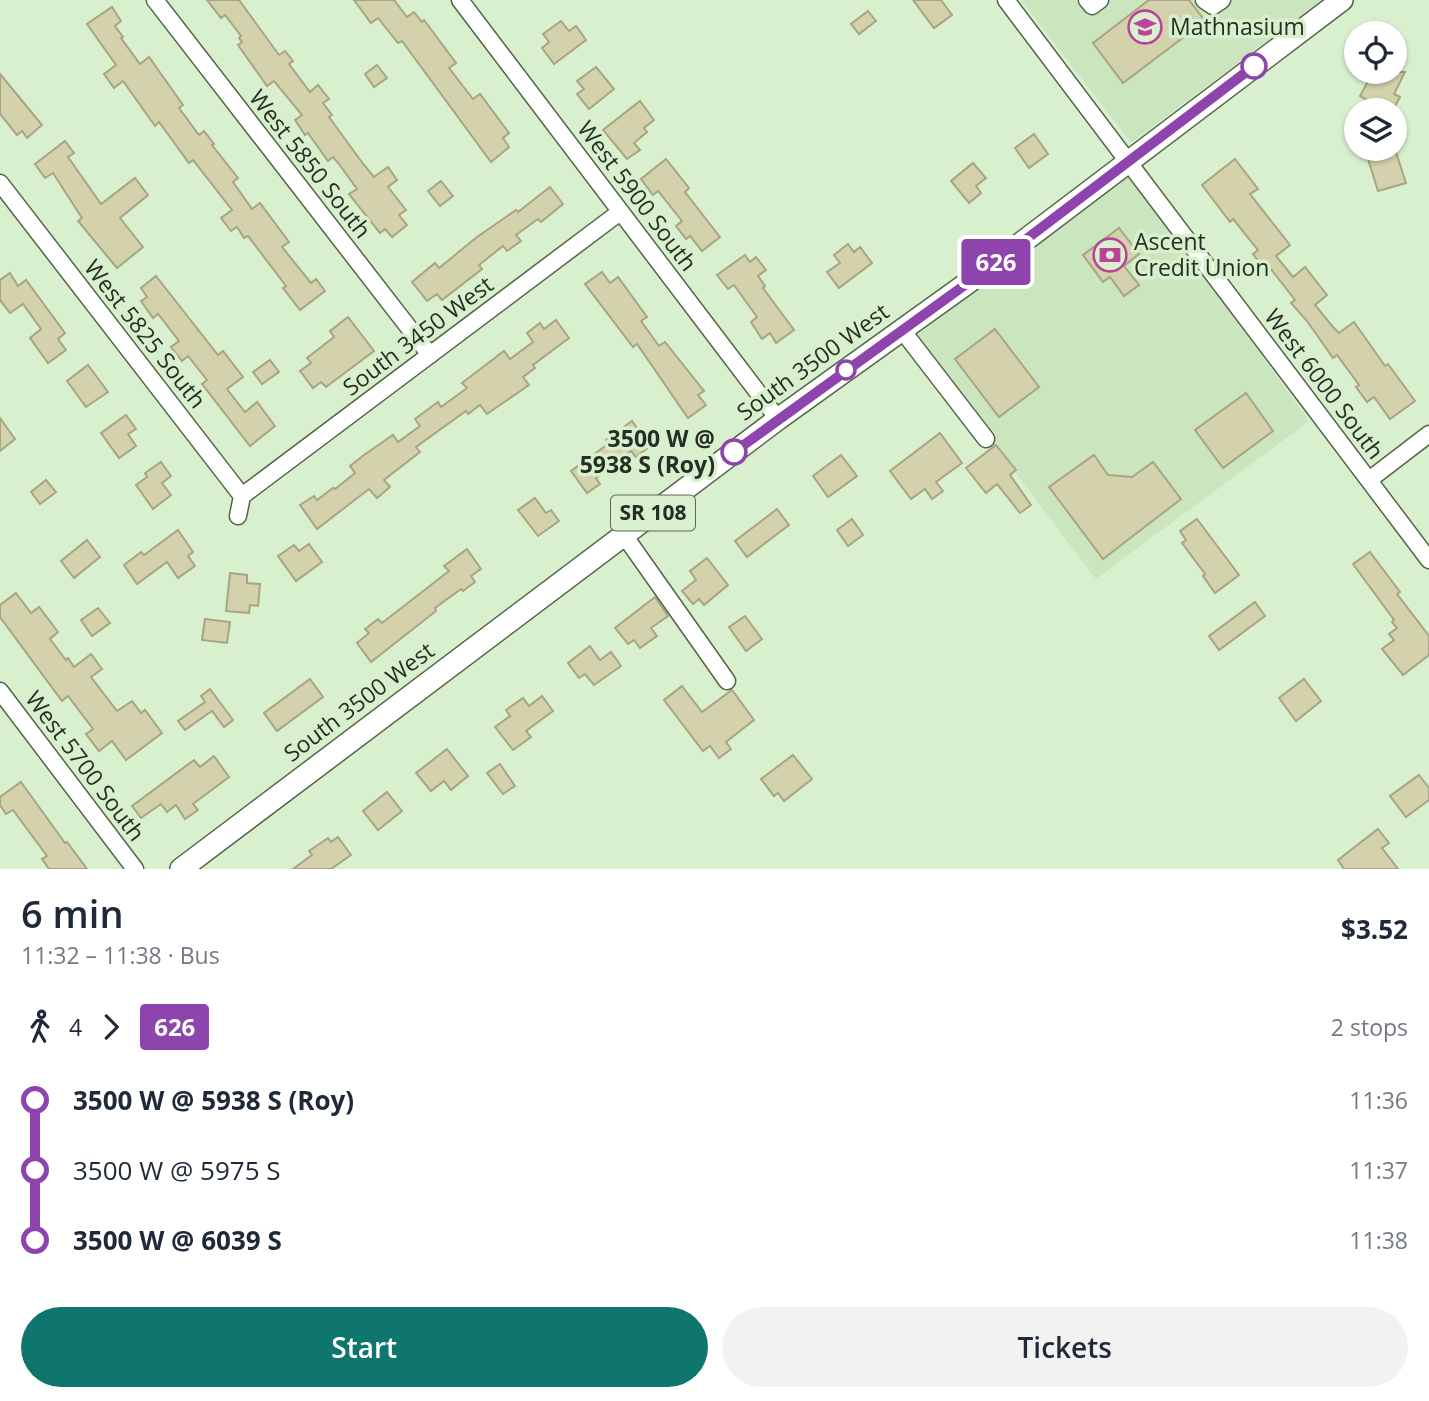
<!DOCTYPE html>
<html lang="en">
<head>
<meta charset="utf-8">
<style>
  :root { --surface:#fff; --page:#f2f2f3; --text:#1f2937; --muted:#747a83; --accent:#0f766e }
  body { margin:0; font-family:"Open Sans",sans-serif; background:var(--page); color:var(--text); height:100vh; display:flex; flex-direction:column; font-size:26px; white-space:nowrap }
  * { box-sizing:border-box; margin:0 }
  p { font-size:23px; color:var(--muted) }
  .icon { flex:none; width:38px; height:38px; fill:none; stroke:currentColor; stroke-width:2; stroke-linecap:round; stroke-linejoin:round }
  .map { position:relative; height:869px; overflow:hidden }
  .details { display:flex; flex-direction:column; background:var(--surface); flex:1 }
  .details>* { flex:none }
  .badge { padding:0 14px; border-radius:5px; font-size:24px; line-height:46px }
  .controls { position:absolute; left:1344px; top:21px; display:grid; gap:14px }
  .controls a { display:grid; place-items:center; width:63px; height:63px; border-radius:50%; background:var(--surface); box-shadow:0 2px 5px #0004; font-size:35px }
  .map>.badge { position:absolute; translate:-50% -50%; box-shadow:0 0 0 4px #fff }
  .legs { display:flex; align-items:center; gap:10px; height:77px; padding:0 21px; font-size:23px }
  .legs p { margin-inline-start:auto }
  .overview { display:flex; align-items:center; justify-content:space-between; height:119px; padding:0 21px }
  h1 { font-size:38px; font-weight:600; line-height:52px }
  .action { display:flex; gap:14px; margin-top:auto; padding:14px 21px }
  .action a { flex:1; height:80px; border-radius:42px; background:var(--accent); color:#fff; font-size:28px; font-weight:600; line-height:80px; text-align:center }
  .action a+a { background:var(--page); color:var(--text) }
  ul { padding:0 21px; list-style:none }
  li { display:flex; align-items:center; gap:24px; height:70px; font-size:26px }
  li i { display:grid; place-items:center; width:10px; height:100%; margin:0 9px; background:currentColor }
  li i::after { content:''; width:18px; height:18px; margin:-9px; border:5px solid; border-radius:50%; background:var(--surface) }
  li p { margin-inline-start:auto }
  li:first-child i { background:linear-gradient(#0000 50%,currentColor 0) }
  li:last-child i { background:linear-gradient(currentColor 50%,#0000 0) }
  .map>svg:first-child { display:block }
</style>
</head>
<body>
<div class="map">
<svg width="1429" height="869" viewBox="0 0 1429 869">
  <rect width="100%" height="100%" fill="#d9f0cf"/>
  <g fill="#cbe5bf">
    <path d="M1021 0H1321L1131 143Z"/>
    <path d="M1130 173 1309 421 1096 579 914 338Z"/>
  </g>
  <g fill="#d4d2ad" stroke="#a7a582" stroke-width="2">
    <path d="M207 0H239L279 55 285 51 293 61 289 64 310 92 318 85 329 99 323 103 332 115 329 117 364 165 374 177 388 167 397 180 388 187 406 210 399 215 407 225 392 237 385 229 380 233 349 194 357 189 339 164 333 157 328 161 308 133 305 135 295 120 302 115 274 81 267 86 238 45 242 42 239 38 241 36 225 15 221 18Z"/>
    <path d="M354 0H394L407 17 414 12 422 22 424 20 456 63 449 68 473 99 480 94 509 133 503 138 509 147 491 162 402 41 398 43 378 18 371 23Z"/>
    <path d="M913 0H941L952 15 934 28Z"/>
    <path d="M1149 0H1189L1205 21 1123 83 1093 43Z"/>
    <path d="M112 7 121 21 115 26 123 37 121 38 140 64 149 57 183 105 179 108 199 135 204 131 214 144 212 145 238 178 233 182 252 209 260 203 289 242 282 247 311 283 316 279 325 291 300 310 283 288 286 286 248 236 244 238 237 227 231 231 221 218 232 210 193 160 189 163 159 122 155 126 123 81 114 88 104 74 116 65 87 24Z"/>
    <path d="M868 11 876 21 859 34 851 24Z"/>
    <path d="M561 21 569 31 576 26 586 40 554 64 542 48 549 42 543 34Z"/>
    <path d="M377 65 387 78 374 87 365 74Z"/>
    <path d="M596 67 614 89 589 109 577 94 584 89 577 81Z"/>
    <path d="M1373 72H1405L1394 94 1400 97 1393 110H1374L1376 105 1360 96Z"/>
    <path d="M0 74 42 125 27 138 22 131 17 135 0 114Z"/>
    <path d="M640 101 654 120 644 128 647 132 634 143 640 150 627 159 603 130Z"/>
    <path d="M1034 134 1048 154 1029 168 1015 148Z"/>
    <path d="M65 141 74 153 68 157 101 204 135 178 148 195 120 218 143 247 117 268 78 221 82 218 53 173 45 178 35 164Z"/>
    <path d="M1365 149H1395L1406 183 1378 191Z"/>
    <path d="M666 159 689 188 685 192 720 237 702 251 690 236 686 239 676 226 682 221 658 191 653 195 641 179Z"/>
    <path d="M1235 159 1258 189 1250 194 1290 245 1276 256 1293 277 1305 267 1327 295 1315 305 1333 327 1339 333 1354 322 1385 366 1388 364 1415 401 1390 419 1374 397 1367 402 1356 387 1359 385 1337 355 1333 358 1307 321 1291 303 1295 300 1270 268 1266 271 1253 254 1258 250 1233 219 1230 222 1202 185Z"/>
    <path d="M973 163 986 178 976 186 981 193 969 203 951 181Z"/>
    <path d="M441 181 453 196 440 206 428 191Z"/>
    <path d="M550 187 563 204 541 222 538 219 516 235 521 241 507 251 503 246 479 265 482 269 442 300 437 294 427 301 412 282 435 263 439 268 477 237 516 210 518 212Z"/>
    <path d="M1119 228 1139 254 1124 266 1139 285 1124 296 1110 277 1103 282 1083 255Z"/>
    <path d="M848 244 854 252 860 247 872 263 839 288 827 272 840 263 834 255Z"/>
    <path d="M745 255 750 262 756 257 766 270 758 276 765 286 763 288 794 330 776 343 770 333 762 339 751 322 757 317 734 285 728 289 717 275Z"/>
    <path d="M602 272 610 283 618 277 647 317 641 321 659 346 665 342 704 391 698 395 706 405 688 418 637 344 633 347 585 284Z"/>
    <path d="M10 273 18 286 26 280 65 333 58 339 66 350 48 363 30 338 41 329 23 304 10 313 0 300V280Z"/>
    <path d="M156 276 218 355 223 351 243 377 227 389 245 412 257 402 275 426 250 446 202 384 207 380 188 356 182 361 171 347 179 341 158 314 153 318 141 301 147 297 141 288Z"/>
    <path d="M348 317 374 351 326 387 321 382 313 388 300 371 311 363 307 358 334 337 330 331Z"/>
    <path d="M556 320 569 338 533 365 535 368 523 377 529 385 487 414 480 405 468 414 466 411 416 447 420 452 384 480 390 487 377 498 369 489 317 529 300 505 314 496 317 500 333 488 335 489 355 473 350 466 364 455 393 435 398 442 420 426 415 419 438 402 441 407 467 388 462 383 504 351 510 359 533 342 527 333 540 323 544 329Z"/>
    <path d="M995 329 1039 387 999 417 955 359Z"/>
    <path d="M270 360 279 372 262 384 253 372Z"/>
    <path d="M88 365 108 392 86 407 67 381Z"/>
    <path d="M1246 393 1273 431 1223 468 1195 430Z"/>
    <path d="M126 415 136 429 128 434 136 446 119 458 101 433Z"/>
    <path d="M0 418 15 439 0 451Z"/>
    <path d="M632 421 650 446 636 457 631 451 606 470 596 478 600 484 587 493 571 471 608 444 606 440Z"/>
    <path d="M940 433 962 463 936 482 943 491 932 499 925 489 911 499 890 471Z"/>
    <path d="M996 445 1016 470 1010 475 1031 505 1020 513 997 484 986 493 966 468Z"/>
    <path d="M841 455 857 476 828 497 813 476Z"/>
    <path d="M1094 455 1108 475 1132 477 1153 462 1181 499 1103 559 1049 487Z"/>
    <path d="M161 462 171 476 162 483 171 495 153 509 136 485 147 477 145 473Z"/>
    <path d="M46 480 56 492 40 504 31 492Z"/>
    <path d="M535 498 546 513 551 510 559 521 538 536 518 510Z"/>
    <path d="M777 509 789 525 747 557 735 541Z"/>
    <path d="M852 519 863 535 848 546 837 530Z"/>
    <path d="M1197 519 1239 575 1215 593 1203 576 1205 574 1182 543 1186 540 1180 531Z"/>
    <path d="M178 530 193 552 188 556 195 566 178 578 167 562 137 584 124 565 141 552 144 555Z"/>
    <path d="M87 540 100 557 74 578 61 561Z"/>
    <path d="M309 544 322 562 296 581 278 556 294 545 299 551Z"/>
    <path d="M467 549 481 569 471 576 475 582 463 591 461 589 435 608 436 611 371 662 357 643 369 633 365 629 378 619 382 623 449 571 444 566Z"/>
    <path d="M1370 552 1400 592 1397 594 1429 636V655L1403 675 1382 649 1394 640 1389 634 1397 628 1392 622 1394 620 1353 564Z"/>
    <path d="M707 558 728 585 704 605 699 599 693 604 682 591 696 580 690 571Z"/>
    <path d="M230 573 247 575V583L260 584 258 606 250 605 249 613 226 611Z"/>
    <path d="M16 593 31 613 39 607 58 632 50 639 66 660 68 658 74 667 91 654 102 669 91 677 117 711 132 701 141 713 145 710 162 733 126 760 112 741 99 751 86 734 93 729 68 696 62 701 0 617V605Z"/>
    <path d="M655 597 668 616 651 628 657 636 640 648 634 640 628 644 615 628Z"/>
    <path d="M1255 602 1265 616 1219 650 1209 636Z"/>
    <path d="M98 608 110 623 92 636 81 620Z"/>
    <path d="M745 616 762 639 746 651 729 627Z"/>
    <path d="M205 619 230 622 227 643 202 640Z"/>
    <path d="M590 646 600 660 611 652 621 666 594 685 585 674 579 678 568 663Z"/>
    <path d="M310 679 323 697 277 731 264 713Z"/>
    <path d="M1304 679 1321 701 1296 721 1279 698Z"/>
    <path d="M682 686 702 712 732 690 754 720 726 742 731 749 719 758 710 746 703 751 664 700Z"/>
    <path d="M210 689 233 720 224 727 212 711 185 730 178 721 205 702 201 696Z"/>
    <path d="M542 696 553 711 526 731 531 737 513 750 495 727 510 716 506 710 523 698 529 706Z"/>
    <path d="M447 749 468 776 451 790 444 781 431 791 416 773Z"/>
    <path d="M793 755 812 779 784 801 778 793 774 796 761 779Z"/>
    <path d="M214 756 229 777 193 804 198 810 185 819 176 805 167 812 161 804 141 818 132 806 194 760 200 767Z"/>
    <path d="M500 764 515 786 503 794 487 773Z"/>
    <path d="M1419 775 1429 788V800L1406 817 1390 796Z"/>
    <path d="M21 782 65 843 67 842 87 869H49L42 859 47 856 13 810 6 814 0 805V797Z"/>
    <path d="M387 792 402 811 378 830 363 811Z"/>
    <path d="M1378 829 1389 843 1382 848 1398 869H1344L1338 860Z"/>
    <path d="M338 837 351 855 331 869H293L312 855 309 851 328 838 331 842Z"/>
  </g>
  <g fill="none" stroke-linecap="round" stroke-linejoin="round">
    <defs>
      <g id="minor">
        <path d="M155 0 430 355"/>
        <path d="M460 0 778 419"/>
        <path d="M1006 0 1429 560"/>
        <path d="M1087 0 1092 6 1100 0"/>
        <path d="M1204 0 1213 6 1222 0"/>
        <path d="M0 183 242 496 238 516"/>
        <path d="M902 330 986 439"/>
        <path d="M1369 480 1429 434"/>
        <path d="M242 496 620 212"/>
        <path d="M624 535 727 681"/>
        <path d="M0 691 135 869"/>
      </g>
      <path id="major" d="M181 869 778 419 987 269 1342 0"/>
    </defs>
    <use href="#minor" stroke="#526549" stroke-width="19"/>
    <use href="#major" stroke="#526549" stroke-width="24"/>
    <use href="#minor" stroke="#fff" stroke-width="16"/>
    <use href="#major" stroke="#fff" stroke-width="21"/>
  </g>
  <g fill="none" stroke-linecap="round" stroke-linejoin="round">
    <defs>
      <path id="line-1" d="M734 452 987 269 1254 66"/>
    </defs>
    <use href="#line-1" stroke="#fff" stroke-width="16"/>
    <use href="#line-1" stroke="#8e44ad" stroke-width="10"/>
  </g>
  <defs>
    <symbol id="school-ring" viewBox="-11 -11 22 22"><circle r="9.5" fill="#d9f0cf" stroke="#bb449a" stroke-width="1.5"/><path d="M0-5L7-2L0 1L-7-2ZM-4 1L0 2.5L4 1V4Q0 6-4 4Z" fill="#bb449a"/></symbol>
    <symbol id="bank-ring" viewBox="-11 -11 22 22"><circle r="9.5" fill="#d9f0cf" stroke="#bb449a" stroke-width="1.5"/><path d="M-6-4H6V4H-6ZM0-2.3a2.3 2.3 0 1 0 0 4.6a2.3 2.3 0 1 0 0-4.6Z" fill="#bb449a"/></symbol>
  </defs>
  <g fill-rule="evenodd">
    <use href="#school-ring" x="1126" y="8" width="38" height="38"/>
    <use href="#bank-ring" x="1091" y="236" width="38" height="38"/>
  </g>
  <g fill="#fff" stroke="#8e44ad" stroke-width="3.5">
    <circle cx="1254" cy="66" r="12"/>
    <circle cx="846" cy="370" r="9"/>
    <circle cx="734" cy="452" r="12"/>
  </g>
  <g text-anchor="middle" stroke-width="7" stroke-linejoin="round" paint-order="stroke">
    <rect fill="#d9f0cf" stroke="#5c6957" stroke-width="2" x="611" y="495.5" width="84" height="35" rx="5"/>
    <g font-size="21" font-weight="bold" fill="#262f23">
      <text x="653" y="520">SR 108</text>
    </g>
    <g font-size="23" fill="#262f23" stroke="#d9f0cf" text-anchor="start">
      <text x="1170" y="35">Mathnasium</text>
      <text x="1134" y="250">Ascent<tspan x="1134" dy="26">Credit Union</tspan></text>
    </g>
    <g font-size="23" fill="#262f23" stroke="#d9f0cf">
      <text transform="translate(310 164) rotate(52)" y="8">West 5850 South</text>
      <text transform="translate(637 196) rotate(53)" y="8">West 5900 South</text>
      <text transform="translate(145 334) rotate(52)" y="8">West 5825 South</text>
      <text transform="translate(418 336) rotate(-37)" y="8">South 3450 West</text>
      <text transform="translate(813 362) rotate(-36)" y="8">South 3500 West</text>
      <text transform="translate(1324 384) rotate(53)" y="8">West 6000 South</text>
      <text transform="translate(359 702) rotate(-37)" y="8">South 3500 West</text>
      <text transform="translate(85 766) rotate(53)" y="8">West 5700 South</text>
    </g>
    <g font-size="23" font-weight="bold" fill="#262f23" stroke="#d9f0cf" text-anchor="end">
      <text x="715" y="447">3500 W @<tspan x="715" dy="26">5938 S (Roy)</tspan></text>
    </g>
  </g>
</svg>
<div class="controls">
<a><svg class="icon" aria-label="locate" viewBox="0 0 24 24"><circle cx="12" cy="12" r="6"/><path d="M12 2v4M12 18v4M2 12h4M18 12h4"/></svg></a>
<a><svg class="icon" aria-label="layers" viewBox="0 0 24 24"><path d="M12 4l9 5-9 5-9-5zM3 14l9 5 9-5"/></svg></a>
</div>
<b class="badge" style="left:996px;top:262px;background:#8e44ad;color:#fff">626</b>
</div>
<section class="details">
<div class="overview"><div><h1>6 min</h1><p>11:32 – 11:38 · Bus</p></div><b>$3.52</b></div>
<div class="legs"><svg class="icon" aria-label="walk" viewBox="0 0 24 24"><circle cx="13" cy="4" r="2"/><path d="M13 8l-2 6 4 7M11 14l-3 7M7 12l3-4h3l4 4"/></svg>4<svg class="icon" aria-label="forward" viewBox="0 0 24 24"><path d="M9 5l7 7-7 7"/></svg><b class="badge" style="background:#8e44ad;color:#fff">626</b><p>2 stops</p></div>
<ul>
<li><i style="color:#8e44ad"></i><b>3500 W @ 5938 S (Roy)</b><p>11:36</p></li>
<li><i style="color:#8e44ad"></i><span>3500 W @ 5975 S</span><p>11:37</p></li>
<li><i style="color:#8e44ad"></i><b>3500 W @ 6039 S</b><p>11:38</p></li>
</ul>
<div class="action"><a>Start</a><a>Tickets</a></div>
</section>
</body>
</html>
